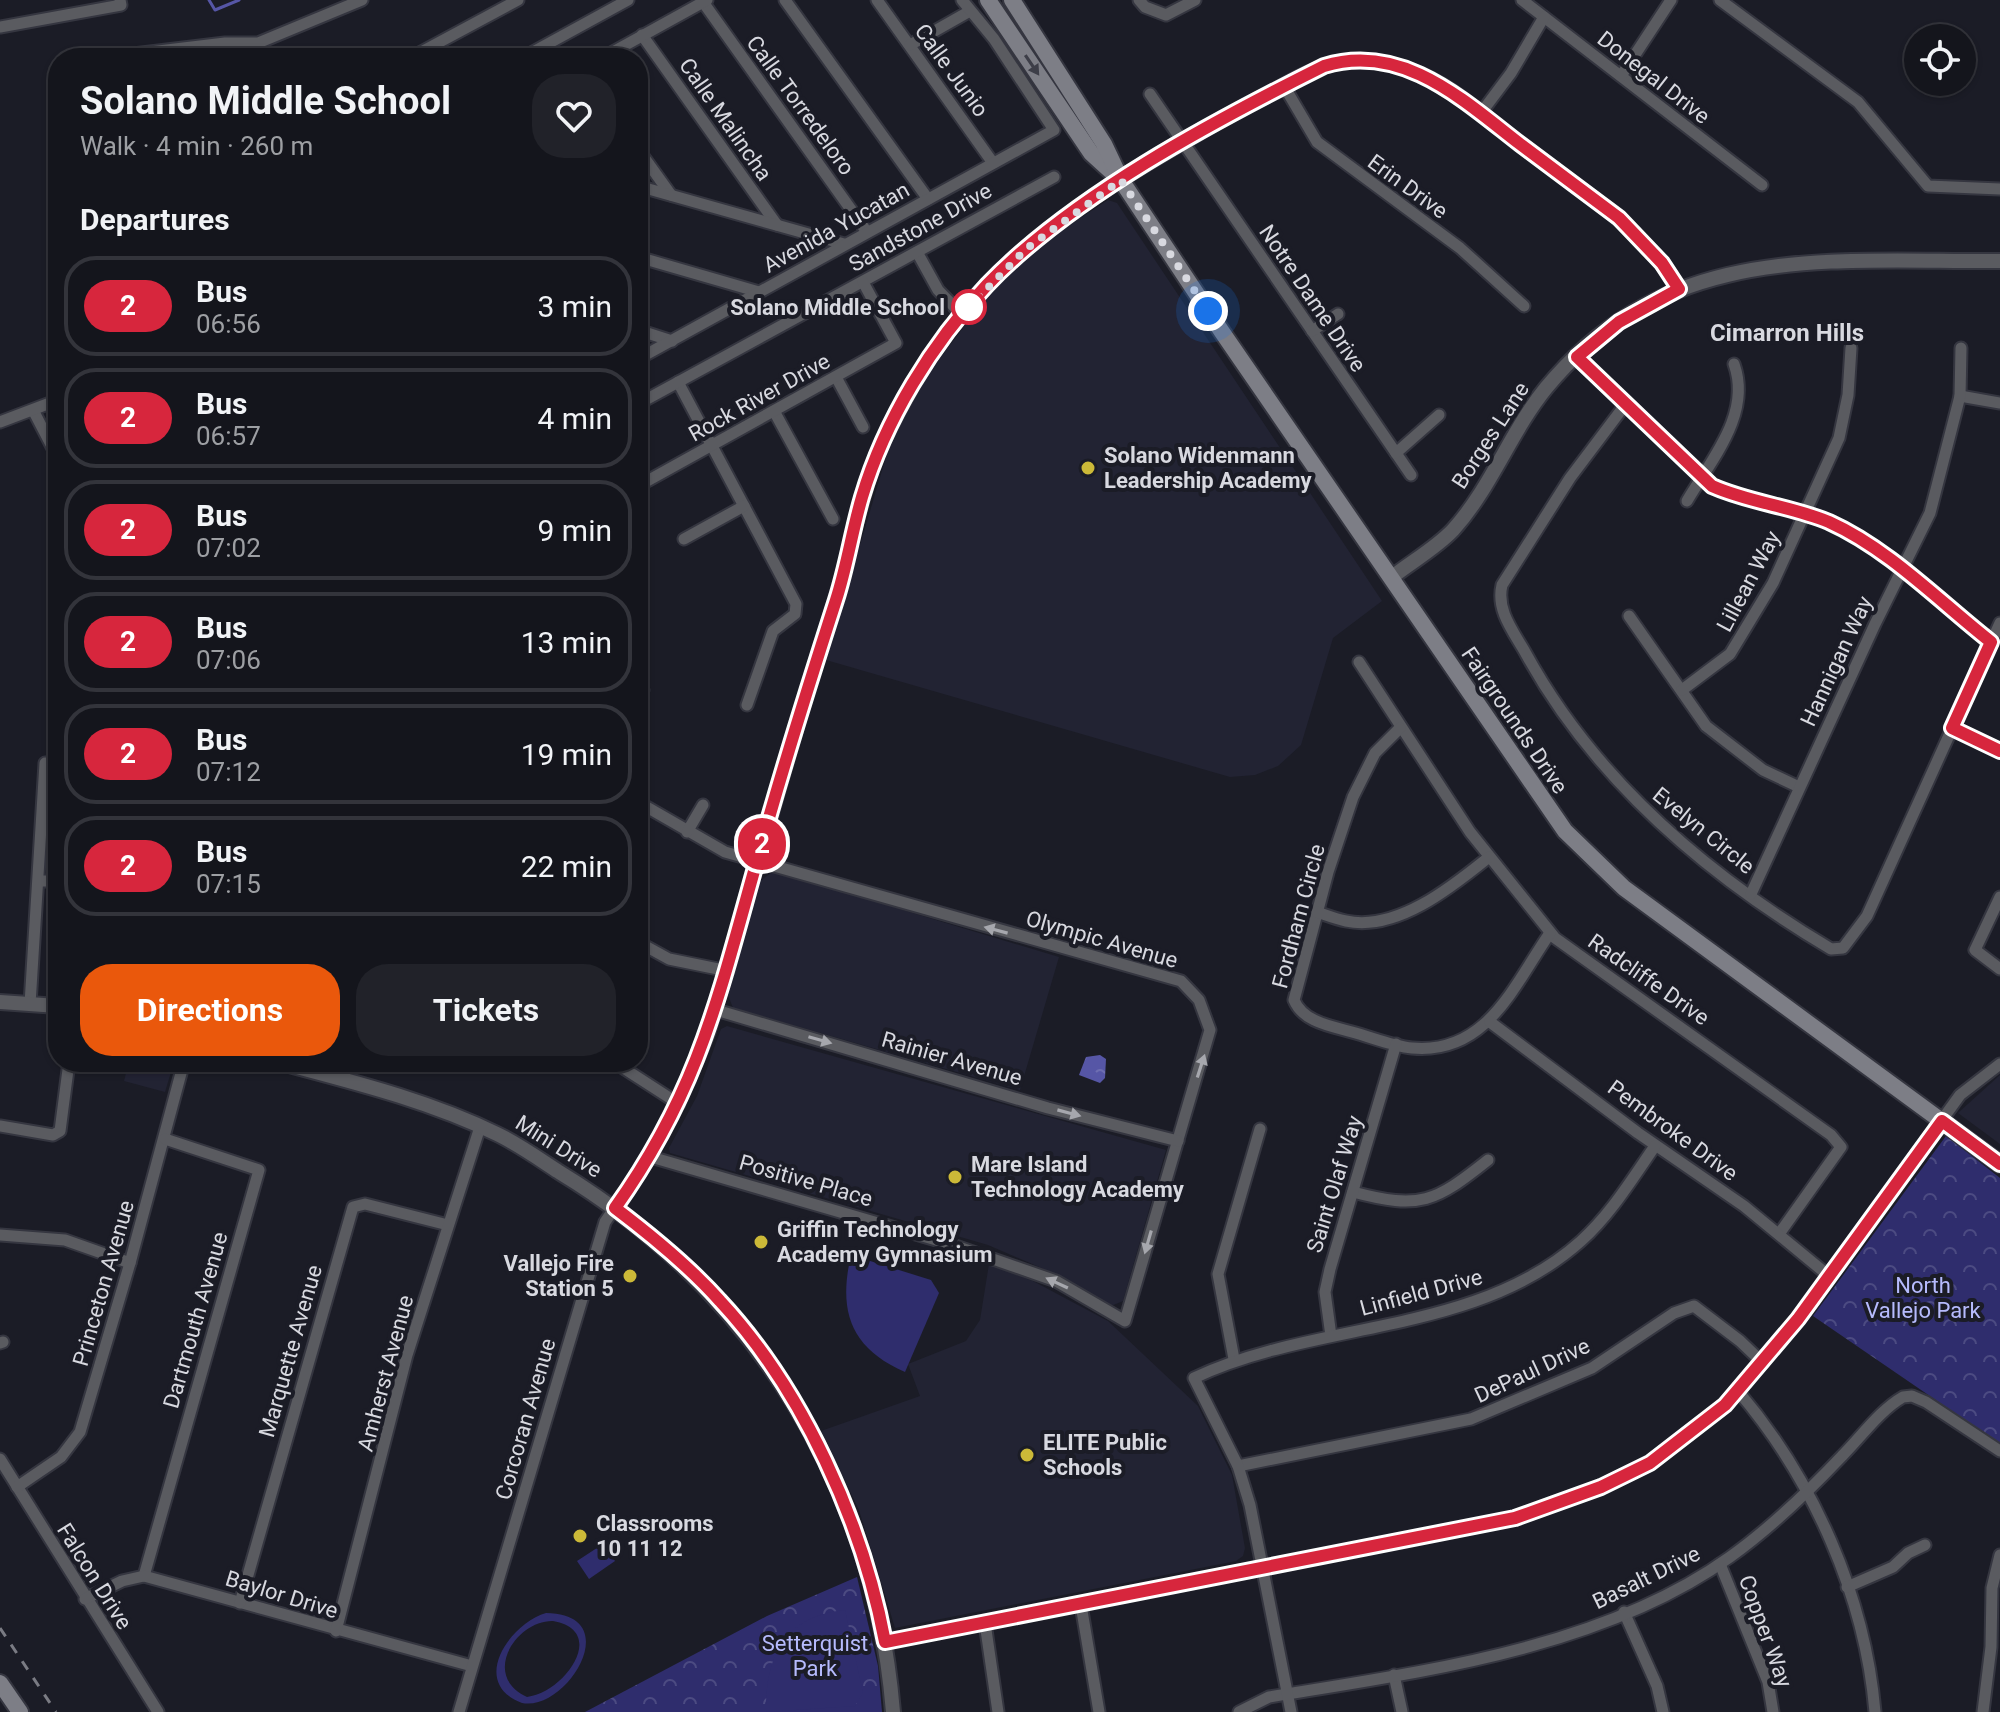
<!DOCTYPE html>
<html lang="en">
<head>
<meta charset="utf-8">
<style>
  :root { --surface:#14151c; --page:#212229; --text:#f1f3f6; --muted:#9d9fa3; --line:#33343b; --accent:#ea580c }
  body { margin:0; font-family:Roboto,sans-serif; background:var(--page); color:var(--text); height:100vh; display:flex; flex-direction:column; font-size:30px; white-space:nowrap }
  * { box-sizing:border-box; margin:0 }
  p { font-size:26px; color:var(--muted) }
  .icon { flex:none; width:44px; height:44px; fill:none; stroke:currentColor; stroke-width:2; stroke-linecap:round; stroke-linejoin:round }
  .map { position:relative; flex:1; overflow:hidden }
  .sheet { position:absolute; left:48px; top:48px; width:600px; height:1024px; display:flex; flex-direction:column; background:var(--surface); border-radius:32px; box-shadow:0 2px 6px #0004,0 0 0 2px var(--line) }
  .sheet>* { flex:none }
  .badge { padding:0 16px; border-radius:26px; font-size:28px; line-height:52px }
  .fabs { position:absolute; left:1904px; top:24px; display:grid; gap:16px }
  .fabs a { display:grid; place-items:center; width:72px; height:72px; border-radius:50%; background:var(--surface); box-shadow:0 2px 6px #0004,0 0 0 2px var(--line); font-size:40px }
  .you { position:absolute; width:40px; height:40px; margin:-20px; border:6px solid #fff; border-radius:50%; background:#1a73e8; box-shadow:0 0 0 12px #1a73e833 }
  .map>.badge { position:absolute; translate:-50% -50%; box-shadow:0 0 0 4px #fff }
  h2 { padding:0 32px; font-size:30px; line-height:72px }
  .round { display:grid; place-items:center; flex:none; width:84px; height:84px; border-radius:32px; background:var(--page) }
  .head { display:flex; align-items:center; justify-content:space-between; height:136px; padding:0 32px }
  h1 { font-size:38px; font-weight:700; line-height:60px }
  .button { display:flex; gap:16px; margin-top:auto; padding:16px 32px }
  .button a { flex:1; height:92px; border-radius:32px; background:var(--accent); color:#fff; font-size:32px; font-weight:700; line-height:92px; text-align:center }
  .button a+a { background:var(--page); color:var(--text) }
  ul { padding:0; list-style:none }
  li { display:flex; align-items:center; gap:24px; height:100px; margin:0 16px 12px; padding:0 16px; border:4px solid var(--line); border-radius:32px }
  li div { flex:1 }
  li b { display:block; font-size:30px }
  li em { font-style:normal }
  li .badge { min-width:88px; font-weight:700; text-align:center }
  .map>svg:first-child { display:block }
</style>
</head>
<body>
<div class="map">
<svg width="2000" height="1712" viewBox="0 0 2000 1712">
  <defs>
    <pattern id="forest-crowns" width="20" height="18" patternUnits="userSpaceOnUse" patternTransform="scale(2)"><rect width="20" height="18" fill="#2f2d6d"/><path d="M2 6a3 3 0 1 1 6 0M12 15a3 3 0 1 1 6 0" fill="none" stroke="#4c4b82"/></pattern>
    <pattern id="water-ripples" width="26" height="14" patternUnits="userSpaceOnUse" patternTransform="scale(2)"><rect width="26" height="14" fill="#5656a6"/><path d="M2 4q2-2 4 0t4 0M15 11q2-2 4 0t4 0" fill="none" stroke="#6e6eb2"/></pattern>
  </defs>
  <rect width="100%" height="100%" fill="#1b1c26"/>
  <g fill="#222333">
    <path d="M1108 200 1117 203 1382 601 1333 638 1301 745 1278 766 1255 775 1230 777 826 660 889 447 924 379 979 307 1013 270 1054 235Z"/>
    <path d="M774 871 1059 957 1020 1090 733 1008 728 995 760 881Z"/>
    <path d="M727 1026 1166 1150 1123 1301 1111 1306 1053 1273 988 1245 670 1153 669 1148 697 1096 721 1029Z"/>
    <path d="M129 1062H174L165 1092 124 1081Z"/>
    <path d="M2000 1075V1144L1958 1113Z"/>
    <path d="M989 1264 1033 1281 1108 1321 1198 1406 1232 1475 1245 1548 1243 1556 1236 1561 895 1628 859 1510 821 1431 920 1396 908 1364 966 1341 980 1320Z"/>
  </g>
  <g fill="url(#forest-crowns)">
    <path d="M1946 1136 2000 1178V1444L1813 1316Z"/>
    <path d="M857 1577 878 1666 882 1712H585L767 1616Z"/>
  </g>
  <g fill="#2f2d6d" fill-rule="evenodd">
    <path d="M851 1255 931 1280 939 1293 905 1372C850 1348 838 1311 851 1255Z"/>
    <path d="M603 1544 615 1561 589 1579 577 1561Z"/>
    <path d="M845 1610 863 1693 855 1706 766 1712C765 1656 785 1616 845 1610Z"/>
    <path d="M546 1613C627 1614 567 1712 522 1703 469 1683 509 1624 546 1613ZM553 1621C609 1631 564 1693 527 1697 480 1675 517 1620 553 1621Z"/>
  </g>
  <path fill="url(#water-ripples)" d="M1100 1055 1106 1059 1105 1078 1100 1083 1079 1075 1086 1057Z"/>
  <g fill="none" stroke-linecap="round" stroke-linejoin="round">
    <path stroke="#5656a6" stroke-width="3" d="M209 0 215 10 239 0"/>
    <defs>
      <g id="minor">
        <path d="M785 0 928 199"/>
        <path d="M877 0 993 163"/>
        <path d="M1139 0 1145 7 1166 15 1195 0"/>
        <path d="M1522 0 1762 185"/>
        <path d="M1720 0 1858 102 1928 186 2000 189"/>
        <path d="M703 2 867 232"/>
        <path d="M0 27 121 5 120 0"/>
        <path d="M642 35 777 225"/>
        <path d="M910 45 970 11"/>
        <path d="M100 58 225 43H258L362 0"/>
        <path d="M410 58 518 0"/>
        <path d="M522 58 628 0"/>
        <path d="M602 58 707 0"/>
        <path d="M1621 76 1671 0"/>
        <path d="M58 85V109"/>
        <path d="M1284 86 1317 142 1460 248 1524 306"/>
        <path d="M1150 94 1411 475"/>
        <path d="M1481 113 1511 73 1544 17"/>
        <path d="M638 149 671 195"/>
        <path d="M638 186 844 244"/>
        <path d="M917 252 938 290 963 316"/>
        <path d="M638 257 759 292"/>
        <path d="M638 330 672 341"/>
        <path d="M1312 331 1338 314"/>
        <path d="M1577 357 1712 486C1750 502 1791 506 1829 522 1889 549 1940 602 1991 642"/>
        <path d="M638 359 1054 130 994 39 962 0"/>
        <path d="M836 377 863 427"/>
        <path d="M678 382 796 604 795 614 773 631 747 705"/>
        <path d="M1960 396 2000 403"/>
        <path d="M638 404 1054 177"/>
        <path d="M1625 405 1570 478 1502 585C1496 610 1513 631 1525 652 1594 779 1708 876 1831 949L1843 948 1867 916 2000 623"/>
        <path d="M33 410 58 458"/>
        <path d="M774 411 833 519"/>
        <path d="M0 422 58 400"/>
        <path d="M1396 453 1439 415"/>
        <path d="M640 485 896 343 863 282"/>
        <path d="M1687 501C1711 460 1752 414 1734 364"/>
        <path d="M684 539 744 506"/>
        <path d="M1629 616 1706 726 1763 770 1799 787"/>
        <path d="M1359 662 1470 832 1555 938 1831 1135 1841 1147 1779 1234"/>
        <path d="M638 685 643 690 638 696"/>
        <path d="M1682 690 1730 654 1773 583 1839 438 1848 395 1851 348"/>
        <path d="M1400 728 1375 753 1353 797 1328 872 1294 1000C1303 1022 1331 1026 1352 1032 1371 1037 1392 1046 1412 1048 1487 1055 1514 985 1550 933"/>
        <path d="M1952 728 2000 751"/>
        <path d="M638 802 725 852 1181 981 1199 1000 1210 1030 1125 1321 1056 1281 950 1244 651 1157"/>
        <path d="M687 832 703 805"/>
        <path d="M39 881H58"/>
        <path d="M1751 894 1875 624 1930 513 1960 396 1961 348"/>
        <path d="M2000 897 1975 950 2000 969"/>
        <path d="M1317 912C1326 915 1336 919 1346 921 1397 932 1453 886 1489 857"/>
        <path d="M638 942 669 959 728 971"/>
        <path d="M30 1004 45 763 58 764"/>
        <path d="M716 1010 1048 1108 1178 1141"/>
        <path d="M1490 1022 1638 1133 1744 1206 1829 1276"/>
        <path d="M614 1062 679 1104"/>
        <path d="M0 1126 53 1135 60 1131 69 1062"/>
        <path d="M1353 1192C1421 1210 1435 1202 1488 1160"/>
        <path d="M0 1235 65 1240 130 1263"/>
        <path d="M1331 1336 1325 1292 1330 1269 1396 1044"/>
        <path d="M0 1343 3 1342"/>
        <path d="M1234 1359 1218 1274 1260 1129"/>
        <path d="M1738 1391C1813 1479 1865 1596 1875 1712"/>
        <path d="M0 1459 158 1712"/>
        <path d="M1238 1466 1471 1419 1592 1368 1674 1313 1694 1306 1740 1341 1763 1363"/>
        <path d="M17 1487 61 1457 80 1432 130 1263 184 1062"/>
        <path d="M1720 1564 1768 1682 1773 1712"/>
        <path d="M144 1576 259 1170 165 1139"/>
        <path d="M1847 1587 1893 1567 1908 1553 1925 1545"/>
        <path d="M85 1599 122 1581 144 1576 472 1666"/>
        <path d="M240 1603 353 1207 365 1204 448 1225"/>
        <path d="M1081 1605 1099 1712"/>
        <path d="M1624 1612 1657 1686 1663 1712"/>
        <path d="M985 1623 998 1712"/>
        <path d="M336 1631 407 1355 480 1127"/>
        <path d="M885 1642 1515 1518 1601 1487 1650 1463 1725 1405 1798 1319 1960 1095 2000 1064"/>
        <path d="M1394 1675 1402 1712"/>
        <path d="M459 1712 605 1222C648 1161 682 1102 709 1032L874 463C903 399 939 336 987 285 1055 214 1146 165 1230 116 1269 94 1315 58 1362 60 1390 61 1418 70 1442 84 1470 100 1494 124 1519 143 1578 188 1638 226 1679 289"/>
        <path d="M1239 1712 1269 1697C1420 1672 1602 1649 1730 1557 1772 1527 1807 1493 1842 1456 1861 1437 1880 1410 1903 1397L1912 1396 1926 1402 2000 1451"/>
        <path d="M1291 1712 1250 1505 1238 1466 1194 1378C1316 1320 1475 1336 1581 1241 1611 1214 1632 1179 1655 1146"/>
        <path d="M1983 1712 1991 1647 1992 1588 2000 1555"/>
      </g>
      <g id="tertiary">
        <path d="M1391 578C1411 562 1436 548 1453 530 1491 488 1511 431 1546 388 1668 240 1830 262 2000 261"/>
        <path d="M0 1002 58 1006"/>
        <path d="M278 1062C353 1082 427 1100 497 1134 518 1144 539 1159 559 1172 755 1291 874 1483 893 1712"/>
      </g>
      <g id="secondary">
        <path d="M988 0 1091 153 1114 174"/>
        <path d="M1012 0 1104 144 1121 180 1222 332 1565 831 1624 888 2000 1164"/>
        <path d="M0 1683 20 1712"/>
      </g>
    </defs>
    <use href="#minor" stroke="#353640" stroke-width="15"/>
    <use href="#tertiary" stroke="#353640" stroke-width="18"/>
    <use href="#secondary" stroke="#353640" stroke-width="20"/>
    <use href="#minor" stroke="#5a5b60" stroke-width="11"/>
    <use href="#tertiary" stroke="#5a5b60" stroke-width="14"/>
    <use href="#secondary" stroke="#7d7e86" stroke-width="16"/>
    <path stroke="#7a7b83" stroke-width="3" stroke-dasharray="10 10" stroke-linecap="butt" d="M0 1628 56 1712"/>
  </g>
  <defs><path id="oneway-solid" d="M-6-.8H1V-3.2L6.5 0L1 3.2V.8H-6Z" transform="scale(2)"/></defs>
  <use fill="#3d3e48" href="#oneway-solid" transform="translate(1032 65) rotate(56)"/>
  <g fill="#a6a7ad">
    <use href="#oneway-solid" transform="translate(996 930) rotate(-165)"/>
    <use href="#oneway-solid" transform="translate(820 1040) rotate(16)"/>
    <use href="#oneway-solid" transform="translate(1201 1066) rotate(-72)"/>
    <use href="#oneway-solid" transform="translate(1069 1113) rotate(15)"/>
    <use href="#oneway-solid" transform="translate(1148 1242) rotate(106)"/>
    <use href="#oneway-solid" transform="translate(1057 1283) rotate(-155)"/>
  </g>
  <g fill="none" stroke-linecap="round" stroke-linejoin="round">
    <defs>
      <path id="line" d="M2000 751 1952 728 1991 642C1940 602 1889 549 1829 522 1791 506 1750 503 1712 486L1577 357 1619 322 1679 289 1662 263 1619 218C1586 193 1553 169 1520 144 1463 100 1402 42 1324 66 1214 121 1072 196 987 285 932 343 885 420 862 497 852 531 847 566 836 600 808 687 780 776 756 864 718 999 698 1091 615 1208 652 1236 689 1266 720 1301 803 1390 863 1524 885 1642L1515 1518 1601 1487 1650 1463 1725 1405 1798 1319 1942 1121 2000 1164"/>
    </defs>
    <use href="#line" stroke="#fff" stroke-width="18"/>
    <use href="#line" stroke="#d7263d" stroke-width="12"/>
    <path stroke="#d8d9e0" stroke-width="8" stroke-dasharray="0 14.4" d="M969 307 1026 249 1121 180 1208 311"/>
  </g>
  <circle fill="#fff" stroke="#d7263d" stroke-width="4" cx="969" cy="307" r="16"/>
  <g fill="#ccb938" stroke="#1b1c26" stroke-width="3">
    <circle cx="1088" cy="468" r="8"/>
    <circle cx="955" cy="1177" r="8"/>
    <circle cx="761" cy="1242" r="8"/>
    <circle cx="630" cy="1276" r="8"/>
    <circle cx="1027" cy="1455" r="8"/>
    <circle cx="580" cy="1536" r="8"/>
  </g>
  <g text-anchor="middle" stroke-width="8" stroke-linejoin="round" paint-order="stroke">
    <g font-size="22" fill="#d8d9e0" stroke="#1b1c26">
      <text transform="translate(952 70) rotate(54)" y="8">Calle Junio</text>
      <text transform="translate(1654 77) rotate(38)" y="8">Donegal Drive</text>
      <text transform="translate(801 105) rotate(54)" y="8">Calle Torredeloro</text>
      <text transform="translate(726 119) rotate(55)" y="8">Calle Malincha</text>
      <text transform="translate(1408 186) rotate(36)" y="8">Erin Drive</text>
      <text transform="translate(836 227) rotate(-29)" y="8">Avenida Yucatan</text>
      <text transform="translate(920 227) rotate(-29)" y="8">Sandstone Drive</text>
      <text transform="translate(1313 298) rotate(56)" y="8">Notre Dame Drive</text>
      <text transform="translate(759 397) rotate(-29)" y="8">Rock River Drive</text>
      <text transform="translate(1490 435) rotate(-57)" y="8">Borges Lane</text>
      <text transform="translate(1748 581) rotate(-62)" y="8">Lillean Way</text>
      <text transform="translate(1836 661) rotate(-65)" y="8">Hannigan Way</text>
      <text transform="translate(1515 720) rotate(56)" y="8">Fairgrounds Drive</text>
      <text transform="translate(1704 830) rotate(39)" y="8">Evelyn Circle</text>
      <text transform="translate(1298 916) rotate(-75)" y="8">Fordham Circle</text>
      <text transform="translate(1102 939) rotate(16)" y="8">Olympic Avenue</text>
      <text transform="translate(1649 979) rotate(35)" y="8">Radcliffe Drive</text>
      <text transform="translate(952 1058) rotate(16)" y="8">Rainier Avenue</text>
      <text transform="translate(1673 1130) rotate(36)" y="8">Pembroke Drive</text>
      <text transform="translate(559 1146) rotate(32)" y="8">Mini Drive</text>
      <text transform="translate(806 1180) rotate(16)" y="8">Positive Place</text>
      <text transform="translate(1334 1184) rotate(-73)" y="8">Saint Olaf Way</text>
      <text transform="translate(103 1283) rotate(-74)" y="8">Princeton Avenue</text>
      <text transform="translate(1421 1292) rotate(-15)" y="8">Linfield Drive</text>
      <text transform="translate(195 1320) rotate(-74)" y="8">Dartmouth Avenue</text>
      <text transform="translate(290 1351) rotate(-74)" y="8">Marquette Avenue</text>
      <text transform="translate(1532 1370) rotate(-25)" y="8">DePaul Drive</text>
      <text transform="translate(385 1373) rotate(-75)" y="8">Amherst Avenue</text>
      <text transform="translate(525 1419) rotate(-74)" y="8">Corcoran Avenue</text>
      <text transform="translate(95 1576) rotate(58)" y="8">Falcon Drive</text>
      <text transform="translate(1646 1577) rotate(-26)" y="8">Basalt Drive</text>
      <text transform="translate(282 1594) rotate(17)" y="8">Baylor Drive</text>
      <text transform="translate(1766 1631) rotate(70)" y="8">Copper Way</text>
    </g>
    <g font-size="22" font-weight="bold" fill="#d8d9e0" stroke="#1b1c26" text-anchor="end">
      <text x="945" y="315">Solano Middle School</text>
    </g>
    <g font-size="22" font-weight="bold" fill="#d8d9e0" stroke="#1b1c26" text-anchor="start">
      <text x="1104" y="463">Solano Widenmann<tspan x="1104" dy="25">Leadership Academy</tspan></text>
      <text x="971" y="1172">Mare Island<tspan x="971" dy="25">Technology Academy</tspan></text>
      <text x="777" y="1237">Griffin Technology<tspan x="777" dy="25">Academy Gymnasium</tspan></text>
      <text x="614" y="1271" text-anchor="end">Vallejo Fire<tspan x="614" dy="25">Station 5</tspan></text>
      <text x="1043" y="1450">ELITE Public<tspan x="1043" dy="25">Schools</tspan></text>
      <text x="596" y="1531">Classrooms<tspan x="596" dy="25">10 11 12</tspan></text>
    </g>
    <g font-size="22" fill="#b6bbfd" stroke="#1b1c26">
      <text x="1923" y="1293">North<tspan x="1923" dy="25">Vallejo Park</tspan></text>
      <text x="815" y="1651">Setterquist<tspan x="815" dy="25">Park</tspan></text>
    </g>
    <g font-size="24" font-weight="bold" fill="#d8d9e0" stroke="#1b1c26">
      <text x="1787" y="341">Cimarron Hills</text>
    </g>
  </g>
</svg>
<div class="fabs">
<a><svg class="icon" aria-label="locate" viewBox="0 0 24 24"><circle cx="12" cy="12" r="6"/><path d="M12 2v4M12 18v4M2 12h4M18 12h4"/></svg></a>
</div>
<div class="you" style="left:1208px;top:311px"></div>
<b class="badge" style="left:762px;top:844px;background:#d7263d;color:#fff">2</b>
<section class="sheet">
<div class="head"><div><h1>Solano Middle School</h1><p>Walk · 4 min · 260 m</p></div><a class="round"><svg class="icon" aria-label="heart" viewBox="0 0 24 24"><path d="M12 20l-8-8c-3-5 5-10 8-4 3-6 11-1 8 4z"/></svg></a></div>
<h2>Departures</h2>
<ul>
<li><span class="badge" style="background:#d7263d;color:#fff">2</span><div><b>Bus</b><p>06:56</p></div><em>3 min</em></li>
<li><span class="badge" style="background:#d7263d;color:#fff">2</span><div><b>Bus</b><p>06:57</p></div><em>4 min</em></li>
<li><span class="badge" style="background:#d7263d;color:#fff">2</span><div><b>Bus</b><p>07:02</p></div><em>9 min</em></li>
<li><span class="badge" style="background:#d7263d;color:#fff">2</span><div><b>Bus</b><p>07:06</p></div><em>13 min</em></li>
<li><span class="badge" style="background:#d7263d;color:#fff">2</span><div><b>Bus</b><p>07:12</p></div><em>19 min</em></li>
<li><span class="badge" style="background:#d7263d;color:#fff">2</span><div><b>Bus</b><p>07:15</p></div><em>22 min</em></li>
</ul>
<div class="button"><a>Directions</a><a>Tickets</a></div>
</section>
</div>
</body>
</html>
